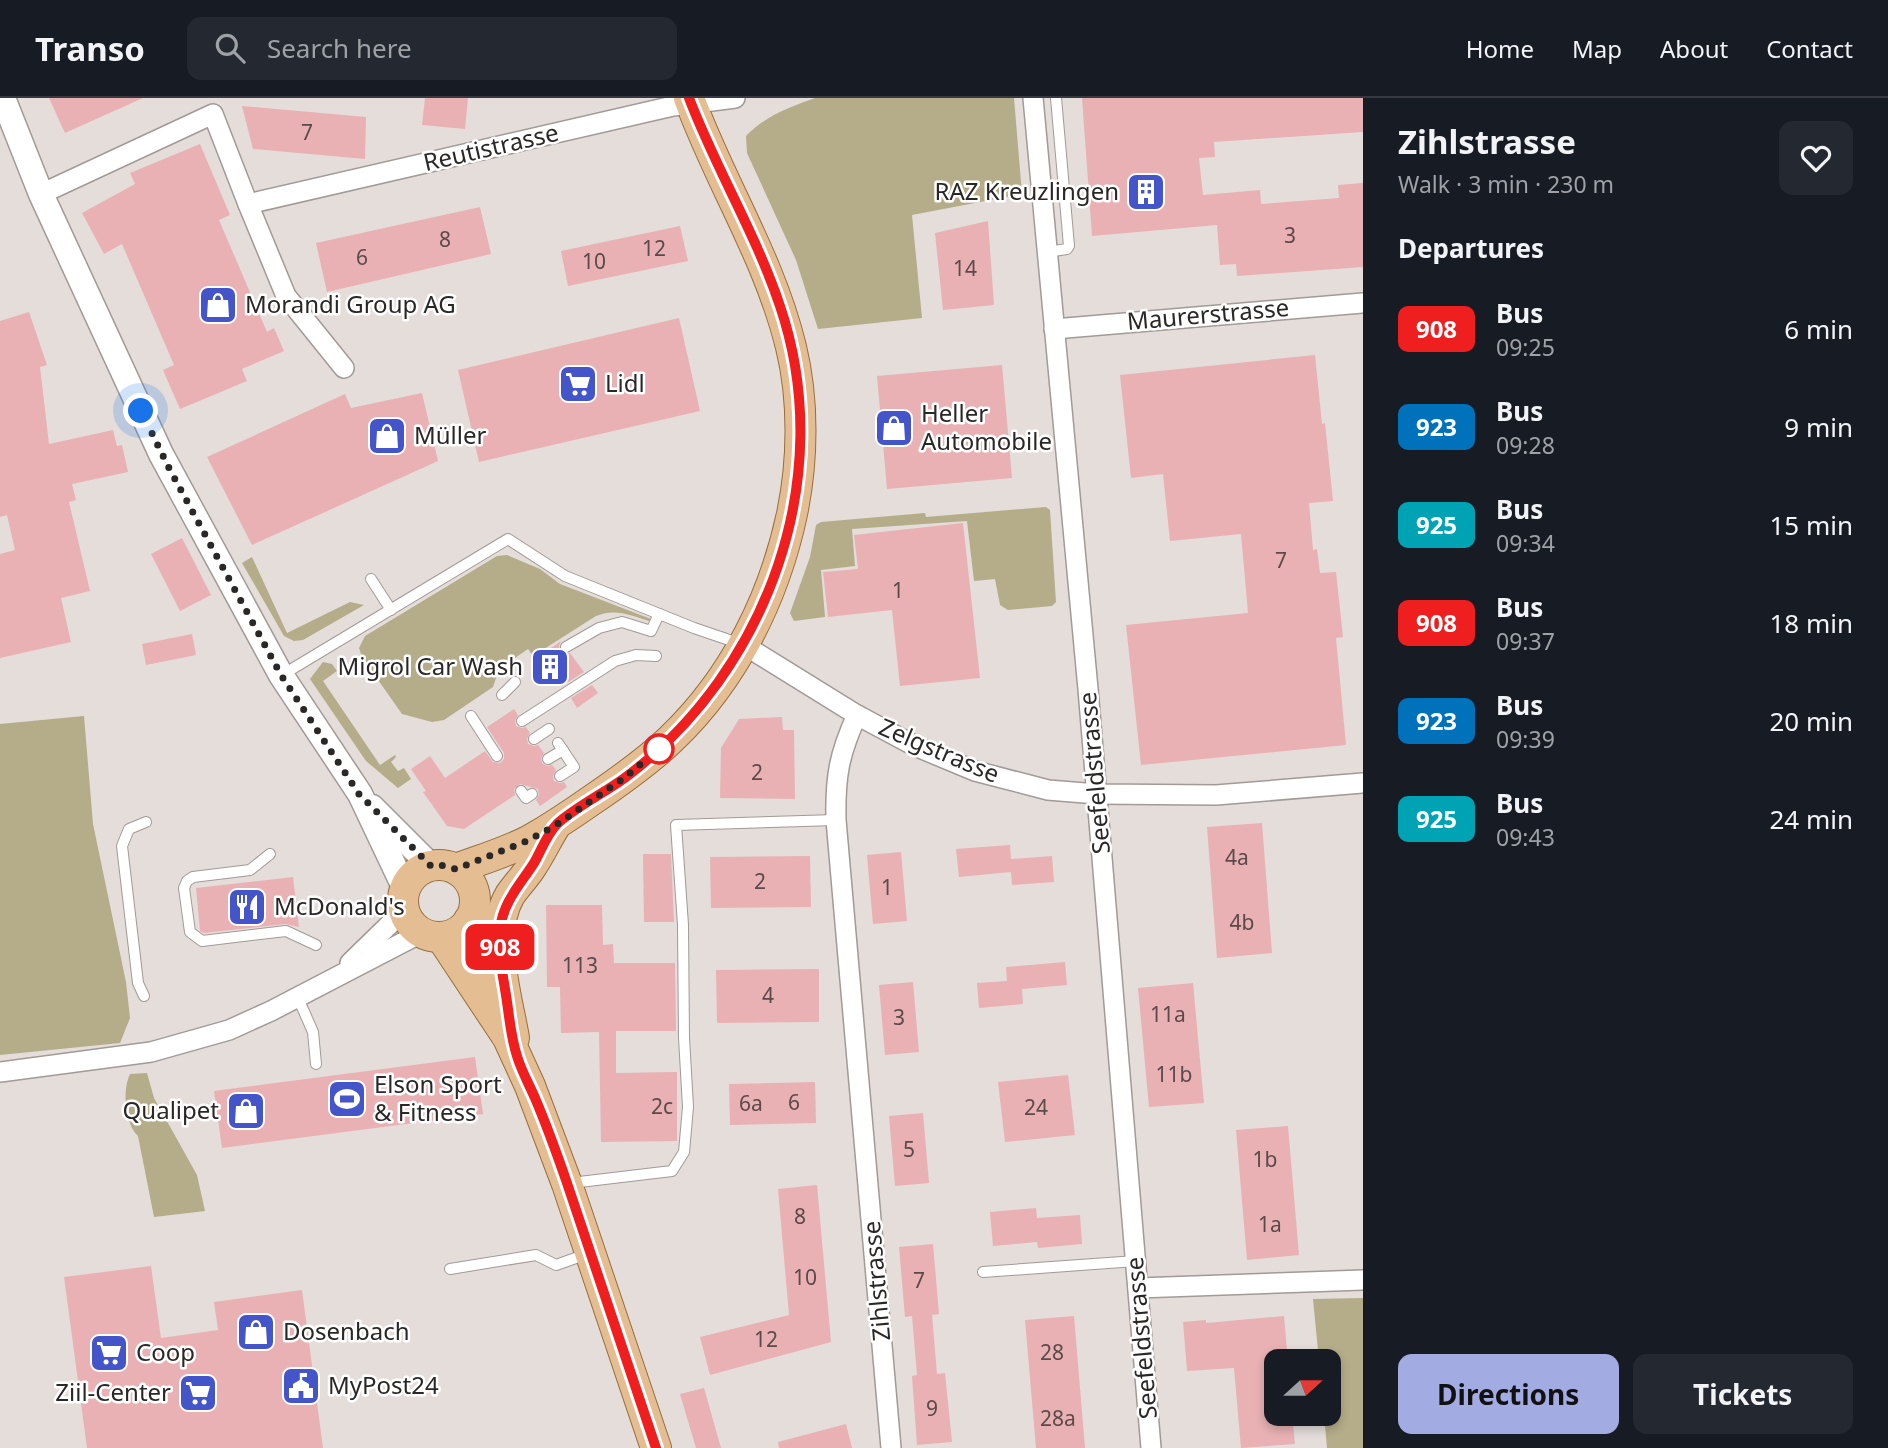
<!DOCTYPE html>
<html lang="en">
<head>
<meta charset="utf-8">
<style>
  :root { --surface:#171b24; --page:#242831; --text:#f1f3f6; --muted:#9ea1a6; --line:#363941; --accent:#a3ace2 }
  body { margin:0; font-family:"Noto Sans",sans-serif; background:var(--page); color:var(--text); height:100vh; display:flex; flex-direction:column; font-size:26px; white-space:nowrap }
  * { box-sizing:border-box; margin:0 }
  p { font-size:23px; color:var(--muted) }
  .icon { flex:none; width:38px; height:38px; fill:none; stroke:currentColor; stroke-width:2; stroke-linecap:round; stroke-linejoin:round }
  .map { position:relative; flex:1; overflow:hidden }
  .details { display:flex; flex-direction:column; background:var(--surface); width:525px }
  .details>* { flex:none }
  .badge { padding:0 14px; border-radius:10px; font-size:24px; line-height:46px }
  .needle { width:46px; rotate:69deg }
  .buttons { position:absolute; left:1264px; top:1251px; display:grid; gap:14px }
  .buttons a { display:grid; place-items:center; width:77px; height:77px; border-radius:14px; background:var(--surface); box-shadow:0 4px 10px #0003; font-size:35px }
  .you { position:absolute; width:35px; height:35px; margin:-18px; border:5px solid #fff; border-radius:50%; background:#1a73e8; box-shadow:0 0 0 10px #1a73e833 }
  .map>.badge { position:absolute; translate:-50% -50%; box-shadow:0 0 0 4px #fff }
  h2 { padding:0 35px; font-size:26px; line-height:63px }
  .round { display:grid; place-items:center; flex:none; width:74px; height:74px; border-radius:14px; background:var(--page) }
  .headline { display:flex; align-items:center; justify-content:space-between; height:119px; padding:0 35px }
  h1 { font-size:33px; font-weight:700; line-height:52px }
  .action { display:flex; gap:14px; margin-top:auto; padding:14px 35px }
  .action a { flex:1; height:80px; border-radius:14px; background:var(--accent); color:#111; font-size:28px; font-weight:700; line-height:80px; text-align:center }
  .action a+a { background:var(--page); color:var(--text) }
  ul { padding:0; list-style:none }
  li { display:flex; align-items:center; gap:21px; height:98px; padding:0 35px }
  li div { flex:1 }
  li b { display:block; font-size:26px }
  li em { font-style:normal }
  li .badge { min-width:77px; font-weight:700; text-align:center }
  header { display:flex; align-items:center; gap:42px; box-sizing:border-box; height:98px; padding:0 35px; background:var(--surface); border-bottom:2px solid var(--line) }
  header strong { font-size:33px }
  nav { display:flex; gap:38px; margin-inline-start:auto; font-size:24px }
  .search { width:490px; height:63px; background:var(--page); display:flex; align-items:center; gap:18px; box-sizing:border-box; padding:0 24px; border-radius:14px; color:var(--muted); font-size:26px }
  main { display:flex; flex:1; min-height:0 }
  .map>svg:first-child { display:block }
</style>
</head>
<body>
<header>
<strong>Transo</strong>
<div class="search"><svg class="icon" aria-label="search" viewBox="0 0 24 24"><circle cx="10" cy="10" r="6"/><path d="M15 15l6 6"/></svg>Search here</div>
<nav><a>Home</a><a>Map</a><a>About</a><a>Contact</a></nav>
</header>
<main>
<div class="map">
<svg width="1363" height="1350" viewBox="0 0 1363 1350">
  <rect width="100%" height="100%" fill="#e4ddda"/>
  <g fill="#b5ac89">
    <path d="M815 0H1014L1022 96 912 117 922 220 818 231 796 162 747 55 746 38C765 18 790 9 815 0Z"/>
    <path d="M1046 409 1050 412 1056 504 1052 508 1008 512 1000 507 995 481 974 483 967 423 852 431 855 468 821 472 825 519 794 523 790 515 810 459 816 427 821 424 925 415 926 419Z"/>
    <path d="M507 457 540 471 560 486 651 521 649 523C630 517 615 510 596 518L533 558 528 551 499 571 493 589 444 622 432 624 402 616 362 559 359 550 365 538 497 458Z"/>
    <path d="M252 459 287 535 350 504 364 507 303 542 294 543 284 538 242 465Z"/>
    <path d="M323 564 332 566 337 573 323 583 380 667 395 657 396 659 391 664 398 673 404 670 411 681 398 690 366 663 310 581Z"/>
    <path d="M84 618 93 726 126 884 130 920 120 945 0 957V626Z"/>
    <path d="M147 975 154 1000 197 1077 205 1113 154 1119 138 1038C125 1026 122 992 130 976Z"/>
    <path d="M1363 1200V1350H1327L1324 1316H1328V1264L1319 1263 1313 1201Z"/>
  </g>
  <g fill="#e9b1b3">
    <path d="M49 0H143L65 35Z"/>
    <path d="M425 0H468L465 31 422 27Z"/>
    <path d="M1082 0H1363V34L1214 44 1215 59 1199 60 1203 97 1260 92 1261 106 1339 100 1338 87 1363 85V169L1237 178 1236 166 1220 167 1217 127 1092 138Z"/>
    <path d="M242 8 366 19 365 61 253 51Z"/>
    <path d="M200 46 230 117 219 122 267 234 274 230 284 253 242 271 247 283 180 311 163 272 174 267 122 146 104 156 82 115 135 86 130 75Z"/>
    <path d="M480 109 491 156 327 194 316 145Z"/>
    <path d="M988 123 994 207 943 212 935 135Z"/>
    <path d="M680 128 688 163 568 188 561 153Z"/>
    <path d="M29 214 47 267 40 269 49 346 113 332 117 348 122 347 128 374 72 386 76 402 69 404 90 493 61 500 71 544 0 560V456L15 452 7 417 0 419V223Z"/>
    <path d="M679 220 700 313 479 364 458 272Z"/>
    <path d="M1315 257 1322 326 1325 325 1333 403 1309 405 1313 452 1317 451 1320 475 1336 474 1343 539 1336 540 1346 647 1141 667 1126 527 1248 515 1241 436 1170 443 1163 376 1131 380 1120 277Z"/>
    <path d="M1002 267 1012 380 887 391 877 278Z"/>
    <path d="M422 295 438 363 252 447 207 359 345 296 351 310Z"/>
    <path d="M963 425 980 580 900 588 892 512 828 519 823 474 858 471 854 437Z"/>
    <path d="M182 440 211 497 180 513 151 456Z"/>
    <path d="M192 536 196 557 146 567 142 546Z"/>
    <path d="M561 543 559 548 560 553 565 556 570 555 584 574 562 588 541 557Z"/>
    <path d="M592 587 598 595 577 610 571 600Z"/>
    <path d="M514 611 518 617 515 623 516 628 522 630 526 629 530 635 527 641 528 646 534 648 538 647 544 655 541 660 542 665 547 668 552 667 556 672 553 678 554 683 560 685 564 684 567 689 540 708 536 702 539 696 538 691 520 686 514 691 515 697 464 731 447 728 423 694 426 693 411 671 430 658 445 680 485 653 493 664 500 665 504 661V655L487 629Z"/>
    <path d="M782 619 783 632H794L795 701 720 700 721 650 739 621Z"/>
    <path d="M1262 725 1272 855 1217 860 1207 729Z"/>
    <path d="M1010 747 1011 761 1052 758 1054 784 1012 787 1011 774 959 779 956 751Z"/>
    <path d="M901 754 907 823 873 826 867 757Z"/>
    <path d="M643 756H671L674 824H644Z"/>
    <path d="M810 758 811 809 711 810 710 759Z"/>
    <path d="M293 779 299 829 285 826 204 835 200 833 196 790Z"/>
    <path d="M546 807H602L603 847 613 846 614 865H675L676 933H616V975L677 974V1043L601 1044 599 934 561 935 560 889H547Z"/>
    <path d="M1065 864 1067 887 1022 891 1023 906 979 910 977 885 1007 883 1006 869Z"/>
    <path d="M819 871V924L717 925 716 872Z"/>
    <path d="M913 884 919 954 885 957 879 887Z"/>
    <path d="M1193 885 1204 1005 1149 1009 1138 890Z"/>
    <path d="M475 959 483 1016 222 1050 214 993Z"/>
    <path d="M1068 977 1075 1037 1005 1044 998 984Z"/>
    <path d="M815 984 816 1025 730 1027 729 986Z"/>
    <path d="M923 1015 929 1085 895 1088 889 1018Z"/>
    <path d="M1288 1028 1299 1157 1247 1162 1236 1032Z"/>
    <path d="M817 1087 831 1244 710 1277 700 1239 789 1217 778 1091Z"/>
    <path d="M1036 1110 1037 1120 1080 1117 1082 1146 1038 1150 1037 1144 993 1148 990 1114Z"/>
    <path d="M933 1146 939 1216 932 1217 937 1276 945 1275 952 1344 917 1347 912 1278 917 1277 912 1218 905 1219 899 1149Z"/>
    <path d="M151 1168 161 1240 218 1232 214 1204 302 1192 323 1350H87L64 1179Z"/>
    <path d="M1074 1218 1085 1350H1036L1025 1222Z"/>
    <path d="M1284 1218 1288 1264H1276V1316H1292L1295 1346 1241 1350 1234 1270 1187 1273 1183 1224 1206 1222V1225Z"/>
    <path d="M704 1290 721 1350H696L680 1296Z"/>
    <path d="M846 1326 852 1350H779L778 1344Z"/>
  </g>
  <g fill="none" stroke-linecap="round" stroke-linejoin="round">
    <defs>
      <g id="service">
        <path d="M1047 154 1067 151 1069 148 1056 0"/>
        <path d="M371 481 391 512"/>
        <path d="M566 549 599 530 622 524 651 533 659 516"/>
        <path d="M282 577 508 441 565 478 694 530 741 546"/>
        <path d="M502 597 515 584"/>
        <path d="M471 618 497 658"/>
        <path d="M522 623 615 563 636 557 656 558"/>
        <path d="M534 641 549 631"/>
        <path d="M558 645 574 669 560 678"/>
        <path d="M548 661 563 652"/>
        <path d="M521 693 526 700 532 696"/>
        <path d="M270 756 250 772 193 779 187 783 184 790 190 834 202 843 286 833 316 847"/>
        <path d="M144 898 138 885 122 748 129 731 146 724"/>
        <path d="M298 900 313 934 316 966"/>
        <path d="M571 1085 672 1073 684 1054 688 1009 684 940 683 827 676 727 836 722"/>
        <path d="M450 1171 536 1157 556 1167 587 1156"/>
        <path d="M983 1174 1136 1163"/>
      </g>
      <g id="minor">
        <path d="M1033 0 1088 591 1151 1350"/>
        <path d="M41 96 213 16 248 106 673 8 735 0"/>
        <path d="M248 106 286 198 344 270"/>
        <path d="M1054 231 1363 205"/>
        <path d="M744 547 857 617 915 648 975 673 1048 692 1097 696 1216 697 1363 685"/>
        <path d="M857 617C839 656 835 679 836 722L891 1350"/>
        <path d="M350 865 390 826 403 809"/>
        <path d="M0 974 151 954 229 932 271 913 421 835"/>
        <path d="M1138 1190 1363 1182"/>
      </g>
      <g id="tertiary">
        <path d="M3 0 41 96 161 356 281 577 360 696 405 791"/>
        <path d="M372 709 431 768"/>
      </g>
      <g id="primary">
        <circle cx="439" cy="803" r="36"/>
        <path d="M456 771C480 762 507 754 530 742 551 730 572 716 592 702 620 683 647 664 671 641 734 581 774 500 792 416 803 363 804 302 791 249 769 159 720 85 689 0"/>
        <path d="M469 822 478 860 491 894"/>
        <path d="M441 839 508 940 530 988 567 1086 656 1350"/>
        <path d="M514 940C507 898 487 836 510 797 516 788 524 780 530 771 539 758 546 743 554 730"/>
      </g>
    </defs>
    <use href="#service" stroke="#a19a97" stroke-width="12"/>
    <use href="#minor" stroke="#a19a97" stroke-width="22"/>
    <use href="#tertiary" stroke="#a19a97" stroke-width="27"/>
    <use href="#primary" stroke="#976e3d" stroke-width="32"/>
    <use href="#service" stroke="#fff" stroke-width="10"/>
    <use href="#minor" stroke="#fff" stroke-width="19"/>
    <use href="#tertiary" stroke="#fff" stroke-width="24"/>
    <use href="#primary" stroke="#e4be92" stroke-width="30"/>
  </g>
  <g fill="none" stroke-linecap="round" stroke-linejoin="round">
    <defs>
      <path id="line" d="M656 1350C626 1262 597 1173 567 1085 557 1056 547 1028 535 1000 529 986 521 972 517 958 510 937 509 913 505 891 502 872 497 851 500 831 503 804 520 787 534 765 541 753 547 736 557 726 574 710 606 694 626 679 768 572 838 379 780 208 756 136 716 71 689 0"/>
    </defs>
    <use href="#line" stroke="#fff" stroke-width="16"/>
    <use href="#line" stroke="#ef1f20" stroke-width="10"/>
    <path stroke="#2a2827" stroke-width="7" stroke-dasharray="0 12.6" d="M141 313 169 370 281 577 359 696 431 768 440 767 456 771 527 743 556 727 624 680 659 651"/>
  </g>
  <defs>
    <symbol id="building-square" viewBox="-11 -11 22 22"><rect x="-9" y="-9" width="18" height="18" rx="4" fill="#4455c9" stroke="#fff"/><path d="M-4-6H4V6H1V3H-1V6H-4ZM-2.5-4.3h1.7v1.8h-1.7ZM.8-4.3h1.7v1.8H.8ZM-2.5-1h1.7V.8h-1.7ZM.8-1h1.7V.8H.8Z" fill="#fff"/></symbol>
    <symbol id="shop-square" viewBox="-11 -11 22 22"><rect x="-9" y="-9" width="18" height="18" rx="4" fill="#4455c9" stroke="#fff"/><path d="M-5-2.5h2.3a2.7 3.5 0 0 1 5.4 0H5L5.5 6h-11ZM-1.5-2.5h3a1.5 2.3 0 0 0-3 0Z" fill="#fff"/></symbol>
    <symbol id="supermarket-square" viewBox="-11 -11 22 22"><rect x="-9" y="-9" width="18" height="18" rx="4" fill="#4455c9" stroke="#fff"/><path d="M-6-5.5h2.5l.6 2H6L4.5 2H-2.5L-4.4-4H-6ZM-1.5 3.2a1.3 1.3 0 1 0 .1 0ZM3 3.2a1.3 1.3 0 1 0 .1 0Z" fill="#fff"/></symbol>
    <symbol id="restaurant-square" viewBox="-11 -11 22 22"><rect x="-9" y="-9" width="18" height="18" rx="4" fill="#4455c9" stroke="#fff"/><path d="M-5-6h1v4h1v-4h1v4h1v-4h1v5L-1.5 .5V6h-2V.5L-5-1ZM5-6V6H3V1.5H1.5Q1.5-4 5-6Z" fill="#fff"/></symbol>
    <symbol id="stadium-square" viewBox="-11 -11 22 22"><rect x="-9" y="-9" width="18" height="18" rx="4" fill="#4455c9" stroke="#fff"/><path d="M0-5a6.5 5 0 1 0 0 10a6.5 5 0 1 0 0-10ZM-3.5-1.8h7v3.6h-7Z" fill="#fff"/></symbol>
    <symbol id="civic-square" viewBox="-11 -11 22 22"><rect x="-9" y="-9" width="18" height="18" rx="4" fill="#4455c9" stroke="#fff"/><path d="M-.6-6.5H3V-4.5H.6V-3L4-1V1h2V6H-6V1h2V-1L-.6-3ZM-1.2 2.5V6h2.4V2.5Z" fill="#fff"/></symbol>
  </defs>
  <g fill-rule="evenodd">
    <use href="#building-square" x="1124" y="72" width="44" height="44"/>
    <use href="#shop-square" x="196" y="185" width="44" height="44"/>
    <use href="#supermarket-square" x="556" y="264" width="44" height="44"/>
    <use href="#shop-square" x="872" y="308" width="44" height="44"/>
    <use href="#shop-square" x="365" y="316" width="44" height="44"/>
    <use href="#building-square" x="528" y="547" width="44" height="44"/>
    <use href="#restaurant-square" x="225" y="787" width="44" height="44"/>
    <use href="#stadium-square" x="325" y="979" width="44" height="44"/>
    <use href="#shop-square" x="224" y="991" width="44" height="44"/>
    <use href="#shop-square" x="234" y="1212" width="44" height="44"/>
    <use href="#supermarket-square" x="87" y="1233" width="44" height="44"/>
    <use href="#civic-square" x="279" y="1266" width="44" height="44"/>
    <use href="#supermarket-square" x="176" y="1273" width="44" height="44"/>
  </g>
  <circle fill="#fff" stroke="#ef1f20" stroke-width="3.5" cx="659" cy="651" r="14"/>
  <g text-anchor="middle" stroke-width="5" stroke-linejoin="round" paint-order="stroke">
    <g font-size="21" fill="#5a4a4a">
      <text x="307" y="42">7</text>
      <text x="1290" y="145">3</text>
      <text x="445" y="149">8</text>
      <text x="654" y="158">12</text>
      <text x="362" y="167">6</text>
      <text x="594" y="171">10</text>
      <text x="965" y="178">14</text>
      <text x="1281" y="470">7</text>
      <text x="898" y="500">1</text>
      <text x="757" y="682">2</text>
      <text x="1237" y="767">4a</text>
      <text x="760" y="791">2</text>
      <text x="887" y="797">1</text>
      <text x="1242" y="832">4b</text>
      <text x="580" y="875">113</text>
      <text x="768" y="905">4</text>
      <text x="1168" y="924">11a</text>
      <text x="899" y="927">3</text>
      <text x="1174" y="984">11b</text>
      <text x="794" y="1012">6</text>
      <text x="751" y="1013">6a</text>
      <text x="662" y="1016">2c</text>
      <text x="1036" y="1017">24</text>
      <text x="909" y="1059">5</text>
      <text x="1265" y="1069">1b</text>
      <text x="800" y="1126">8</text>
      <text x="1270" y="1134">1a</text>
      <text x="805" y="1187">10</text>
      <text x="919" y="1190">7</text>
      <text x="766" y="1249">12</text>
      <text x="1052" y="1262">28</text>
      <text x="932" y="1318">9</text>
      <text x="1058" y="1328">28a</text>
    </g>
    <g font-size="24" fill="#2a2827" stroke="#fff">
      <text transform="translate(491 50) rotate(-13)" y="8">Reutistrasse</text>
      <text transform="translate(1208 217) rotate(-5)" y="8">Maurerstrasse</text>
      <text transform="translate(939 653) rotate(23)" y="8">Zelgstrasse</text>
      <text transform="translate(1095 675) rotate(-95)" y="8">Seefeldstrasse</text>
      <text transform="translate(877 1183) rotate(-95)" y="8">Zihlstrasse</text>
      <text transform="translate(1142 1240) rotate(-95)" y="8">Seefeldstrasse</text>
    </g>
    <g font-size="24" fill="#2a2827" stroke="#fff" text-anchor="start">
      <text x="1119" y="102" text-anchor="end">RAZ Kreuzlingen</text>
      <text x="245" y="215">Morandi Group AG</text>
      <text x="605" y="294">Lidl</text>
      <text x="921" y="324">Heller<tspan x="921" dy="28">Automobile</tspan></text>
      <text x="414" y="346">Müller</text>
      <text x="523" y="577" text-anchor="end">Migrol Car Wash</text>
      <text x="274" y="817">McDonald's</text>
      <text x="374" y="995">Elson Sport<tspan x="374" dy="28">&amp; Fitness</tspan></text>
      <text x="219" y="1021" text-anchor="end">Qualipet</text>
      <text x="283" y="1242">Dosenbach</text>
      <text x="136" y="1263">Coop</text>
      <text x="328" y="1296">MyPost24</text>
      <text x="171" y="1303" text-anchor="end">Ziil-Center</text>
    </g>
  </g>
</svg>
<div class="buttons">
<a><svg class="needle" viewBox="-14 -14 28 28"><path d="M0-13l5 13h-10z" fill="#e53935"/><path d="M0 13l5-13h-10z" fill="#9ea1a6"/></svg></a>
</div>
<div class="you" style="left:141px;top:313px"></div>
<b class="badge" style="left:500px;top:849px;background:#ef1f20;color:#fff">908</b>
</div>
<section class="details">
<div class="headline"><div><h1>Zihlstrasse</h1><p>Walk · 3 min · 230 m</p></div><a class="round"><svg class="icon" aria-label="heart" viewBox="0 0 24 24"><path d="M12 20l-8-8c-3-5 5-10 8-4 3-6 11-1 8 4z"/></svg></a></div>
<h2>Departures</h2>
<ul>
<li><span class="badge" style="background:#ef1f20;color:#fff">908</span><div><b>Bus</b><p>09:25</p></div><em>6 min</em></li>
<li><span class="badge" style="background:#0072bc;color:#fff">923</span><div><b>Bus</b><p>09:28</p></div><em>9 min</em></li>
<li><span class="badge" style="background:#00a3b4;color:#fff">925</span><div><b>Bus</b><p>09:34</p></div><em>15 min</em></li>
<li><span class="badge" style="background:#ef1f20;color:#fff">908</span><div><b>Bus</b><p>09:37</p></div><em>18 min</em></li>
<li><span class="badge" style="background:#0072bc;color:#fff">923</span><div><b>Bus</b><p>09:39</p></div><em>20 min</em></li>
<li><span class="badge" style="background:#00a3b4;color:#fff">925</span><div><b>Bus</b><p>09:43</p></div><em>24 min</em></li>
</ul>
<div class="action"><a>Directions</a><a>Tickets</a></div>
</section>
</main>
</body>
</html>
